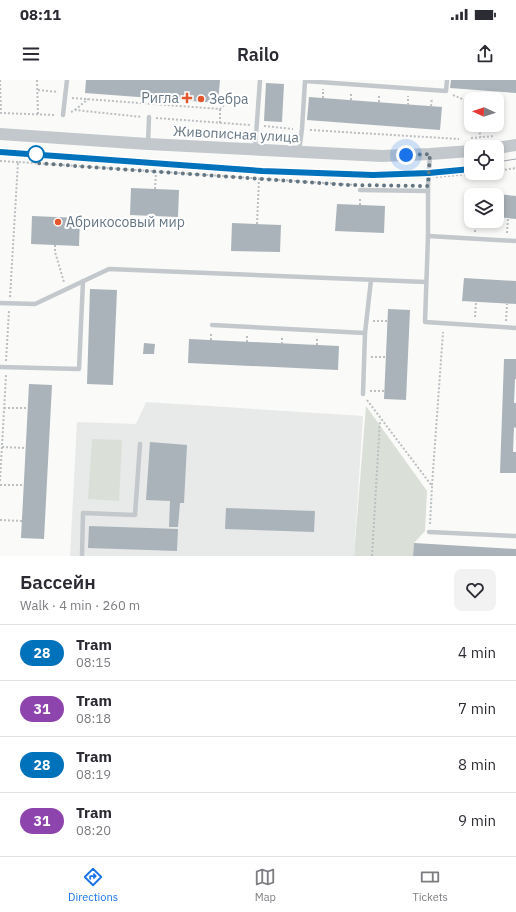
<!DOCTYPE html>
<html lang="en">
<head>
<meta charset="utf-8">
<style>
  :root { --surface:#fff; --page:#f2f2f3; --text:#2b2b33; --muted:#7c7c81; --line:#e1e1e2; --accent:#1a73e8 }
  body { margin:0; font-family:"IBM Plex Sans",sans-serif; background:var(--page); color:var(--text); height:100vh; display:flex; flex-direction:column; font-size:15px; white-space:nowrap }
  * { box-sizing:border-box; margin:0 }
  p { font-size:13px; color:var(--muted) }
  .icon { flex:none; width:22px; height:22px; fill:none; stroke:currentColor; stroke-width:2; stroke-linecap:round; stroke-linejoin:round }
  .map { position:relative; height:476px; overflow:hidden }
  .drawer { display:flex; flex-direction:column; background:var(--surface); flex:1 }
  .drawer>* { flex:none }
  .badge { padding:0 8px; border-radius:13px; font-size:14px; line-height:26px }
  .needle { width:26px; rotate:273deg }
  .controls { position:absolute; left:464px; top:12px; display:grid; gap:8px }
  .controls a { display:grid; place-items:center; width:40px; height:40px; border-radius:8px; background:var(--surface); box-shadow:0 2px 6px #0003; font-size:20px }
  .you { position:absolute; width:20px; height:20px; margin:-10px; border:3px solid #fff; border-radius:50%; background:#1a73e8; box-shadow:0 0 0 6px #1a73e833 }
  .map>.badge { position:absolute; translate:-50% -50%; box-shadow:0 0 0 2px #fff }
  .round { display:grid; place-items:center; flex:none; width:42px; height:42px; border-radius:8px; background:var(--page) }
  .overview { display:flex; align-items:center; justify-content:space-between; height:68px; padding:0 20px }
  h1 { font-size:19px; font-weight:600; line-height:30px }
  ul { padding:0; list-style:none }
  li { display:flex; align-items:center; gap:12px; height:56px; padding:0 20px; border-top:1px solid var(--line) }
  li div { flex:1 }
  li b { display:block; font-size:15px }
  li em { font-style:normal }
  li .badge { min-width:44px; font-weight:700; text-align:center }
  .status { display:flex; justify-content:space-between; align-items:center; height:28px; padding:0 20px; background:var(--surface); direction:ltr }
  .status svg { height:11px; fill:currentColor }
  header { display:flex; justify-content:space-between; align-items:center; height:52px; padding:0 20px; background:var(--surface); font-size:18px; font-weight:600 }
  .dock { display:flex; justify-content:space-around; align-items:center; height:56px; border-top:1px solid var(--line); background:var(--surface); font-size:11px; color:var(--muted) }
  .dock a { display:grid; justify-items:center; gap:2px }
  .dock .on { color:var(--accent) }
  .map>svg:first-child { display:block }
</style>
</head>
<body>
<div class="status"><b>08:11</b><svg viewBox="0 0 49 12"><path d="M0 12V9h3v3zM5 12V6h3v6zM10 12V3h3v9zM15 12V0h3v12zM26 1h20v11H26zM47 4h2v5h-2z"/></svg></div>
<header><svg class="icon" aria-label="menu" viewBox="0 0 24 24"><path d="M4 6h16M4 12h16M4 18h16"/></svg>Railo<svg class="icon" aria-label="share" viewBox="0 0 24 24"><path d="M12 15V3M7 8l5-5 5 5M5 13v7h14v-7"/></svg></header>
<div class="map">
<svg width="516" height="476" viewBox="0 0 516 476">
  <rect width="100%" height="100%" fill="#fafaf8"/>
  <path fill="#e8e9e9" d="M146 322 363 336 354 476H70L77 342 136 344Z"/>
  <g fill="#dadfd7">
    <path d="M366 326 427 411 425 451 414 463 413 476H354Z"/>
    <path d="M92 359 122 360 119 421 88 419Z"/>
  </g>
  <g fill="#aab3b9">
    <path d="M86 0H220L218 23 85 13Z"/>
    <path d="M451 0H516V13L450 8Z"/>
    <path d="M266 3 284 4 282 42 264 41Z"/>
    <path d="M309 17 442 27 440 50 307 40Z"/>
    <path d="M131 108 179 110 178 137 130 135Z"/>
    <path d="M466 113 486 114V115H471V136H465Z"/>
    <path d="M497 114 516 116V139L497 137Z"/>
    <path d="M337 124 385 126 384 153 335 151Z"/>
    <path d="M32 136 80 138 79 166 31 164Z"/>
    <path d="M232 143 281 145 280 172 231 171Z"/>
    <path d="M464 198 516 201V224L462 221Z"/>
    <path d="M90 209 117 210 113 305 87 304Z"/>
    <path d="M388 229 410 230 406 320 384 319Z"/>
    <path d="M189 259 339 266 338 290 188 283Z"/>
    <path d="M144 263 155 264 154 274H143Z"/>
    <path d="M504 279H516V299H515L514 323H516V348L514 347 513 372H516V393H500Z"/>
    <path d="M29 304 52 305 44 459 21 458Z"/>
    <path d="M150 362 187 365 184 423H180L178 447H169L170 421 146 420Z"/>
    <path d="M226 428 315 431 314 452 225 449Z"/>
    <path d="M89 446 178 449 177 471 88 468Z"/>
    <path d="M414 463 516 469V476H413Z"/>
  </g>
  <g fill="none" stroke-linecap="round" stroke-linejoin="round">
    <g stroke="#bbbfc2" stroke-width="2" stroke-dasharray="2 2" stroke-linecap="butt">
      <path d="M0 0 1 33 55 35"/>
      <path d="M37 0 38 35"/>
      <path d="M38 10 58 12"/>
      <path d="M453 15 469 22 471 28"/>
      <path d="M72 18 220 29 231 18 251 19"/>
      <path d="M323 18V9"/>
      <path d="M351 20V12"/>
      <path d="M379 22V14"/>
      <path d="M408 25V16"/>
      <path d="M431 26 432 18"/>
      <path d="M75 30 88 19"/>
      <path d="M71 32 75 30 142 37"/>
      <path d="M156 38 250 45"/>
      <path d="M220 43V29"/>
      <path d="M477 45 481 57"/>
      <path d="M264 46 293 49"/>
      <path d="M310 50 459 59"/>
      <path d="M471 58 495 56"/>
      <path d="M0 81 18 82"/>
      <path d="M497 91 516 88"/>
      <path d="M436 97 481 93"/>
      <path d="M155 109 156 92"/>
      <path d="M360 125V118"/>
      <path d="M257 144 259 99"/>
      <path d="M475 152 476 141"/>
      <path d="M507 153 508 138"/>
      <path d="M55 165V172L64 202"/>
      <path d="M10 217 18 82 354 105"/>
      <path d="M475 237 476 222"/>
      <path d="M373 241H388"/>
      <path d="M506 241 507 224"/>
      <path d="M211 260V252"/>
      <path d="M247 262V255"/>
      <path d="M282 264V257"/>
      <path d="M317 265V258"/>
      <path d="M371 277H386"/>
      <path d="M6 281 9 231"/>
      <path d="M370 311H384"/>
      <path d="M367 320 432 406 430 444"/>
      <path d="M4 328H28"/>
      <path d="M2 367 26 368"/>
      <path d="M0 401 6 295"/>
      <path d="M0 405H24"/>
      <path d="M432 405 443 252"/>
      <path d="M0 440 22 441"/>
      <path d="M372 476 380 340"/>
    </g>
    <g stroke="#c3c8cc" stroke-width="4.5">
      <path d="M63 35 65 17 67 0"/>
      <path d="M148 64 149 37"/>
      <path d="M255 69 260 0"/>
      <path d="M299 71 302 49 305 1 446 11 447 0"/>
      <path d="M430 74 428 106V156L425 242 516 248"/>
      <path d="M360 110 428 111"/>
      <path d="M428 156 516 161"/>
      <path d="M0 223 35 224 109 189 426 202"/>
      <path d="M212 245 365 253"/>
      <path d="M0 287 79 289 83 201"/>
      <path d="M363 314 365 253 371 200"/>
      <path d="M429 452 516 456"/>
      <path d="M82 476 83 433 135 435 140 364"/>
    </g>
    <g stroke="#c3c8cc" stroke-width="12">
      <path d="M0 54 148 64 382 76 430 74 471 71"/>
      <path d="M497 68 516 65"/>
    </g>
    <g stroke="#a2aab0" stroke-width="1">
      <path d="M0 72 262 91 373 95 429 93 471 89"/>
      <path d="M497 82 516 79"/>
    </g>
  </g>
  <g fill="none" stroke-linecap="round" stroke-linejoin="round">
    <defs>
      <path id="line" d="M0 72 262 91 373 95 429 93 471 89"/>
    </defs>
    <use href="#line" stroke="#fff" stroke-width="9"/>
    <use href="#line" stroke="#0072bc" stroke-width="6"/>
    <path stroke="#657683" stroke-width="4" stroke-dasharray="0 7.2" d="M36 74 34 83 348 105 428 106 430 74 406 75"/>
  </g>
  <g fill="#e4572e" stroke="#fff" stroke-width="1.5">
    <path d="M185 12h4v4h4v4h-4v4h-4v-4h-4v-4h4z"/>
    <circle cx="201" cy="19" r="4"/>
    <circle cx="58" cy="142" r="4"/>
  </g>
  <circle fill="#fff" stroke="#0072bc" stroke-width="2" cx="36" cy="74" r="8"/>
  <g text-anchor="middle" stroke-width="4" stroke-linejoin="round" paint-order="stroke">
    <g font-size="14" fill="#657683" stroke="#fff" text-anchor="start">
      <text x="179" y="23" text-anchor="end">Ригла</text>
      <text x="209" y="24">Зебра</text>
      <text x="66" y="147">Абрикосовый мир</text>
    </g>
    <g font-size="14" fill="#657683" stroke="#fff">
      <text transform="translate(236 54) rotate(3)" y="5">Живописная улица</text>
    </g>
  </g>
</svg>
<div class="controls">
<a><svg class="needle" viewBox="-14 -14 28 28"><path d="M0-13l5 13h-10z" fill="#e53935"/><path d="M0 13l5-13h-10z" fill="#7c7c81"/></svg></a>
<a><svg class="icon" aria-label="locate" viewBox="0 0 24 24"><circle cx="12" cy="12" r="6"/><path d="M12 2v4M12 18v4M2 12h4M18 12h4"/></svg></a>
<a><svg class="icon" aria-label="layers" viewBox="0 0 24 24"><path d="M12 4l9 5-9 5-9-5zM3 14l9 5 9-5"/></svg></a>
</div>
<div class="you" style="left:406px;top:75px"></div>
</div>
<section class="drawer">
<div class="overview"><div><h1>Бассейн</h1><p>Walk · 4 min · 260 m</p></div><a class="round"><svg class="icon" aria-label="heart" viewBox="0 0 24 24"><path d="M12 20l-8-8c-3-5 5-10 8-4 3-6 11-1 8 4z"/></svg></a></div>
<ul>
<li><span class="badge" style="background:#0072bc;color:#fff">28</span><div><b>Tram</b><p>08:15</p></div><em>4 min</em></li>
<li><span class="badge" style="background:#8e44ad;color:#fff">31</span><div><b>Tram</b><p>08:18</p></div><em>7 min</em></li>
<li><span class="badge" style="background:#0072bc;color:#fff">28</span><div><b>Tram</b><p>08:19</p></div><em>8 min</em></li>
<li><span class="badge" style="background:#8e44ad;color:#fff">31</span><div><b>Tram</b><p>08:20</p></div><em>9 min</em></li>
</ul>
</section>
<nav class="dock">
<a class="on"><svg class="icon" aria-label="directions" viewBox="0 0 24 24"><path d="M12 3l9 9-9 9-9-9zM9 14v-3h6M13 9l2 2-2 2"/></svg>Directions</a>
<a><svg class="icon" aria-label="map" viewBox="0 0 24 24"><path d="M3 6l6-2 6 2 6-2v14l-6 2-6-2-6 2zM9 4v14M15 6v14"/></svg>Map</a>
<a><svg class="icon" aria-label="tickets" viewBox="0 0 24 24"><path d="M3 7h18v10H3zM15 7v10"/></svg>Tickets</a>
</nav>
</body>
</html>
